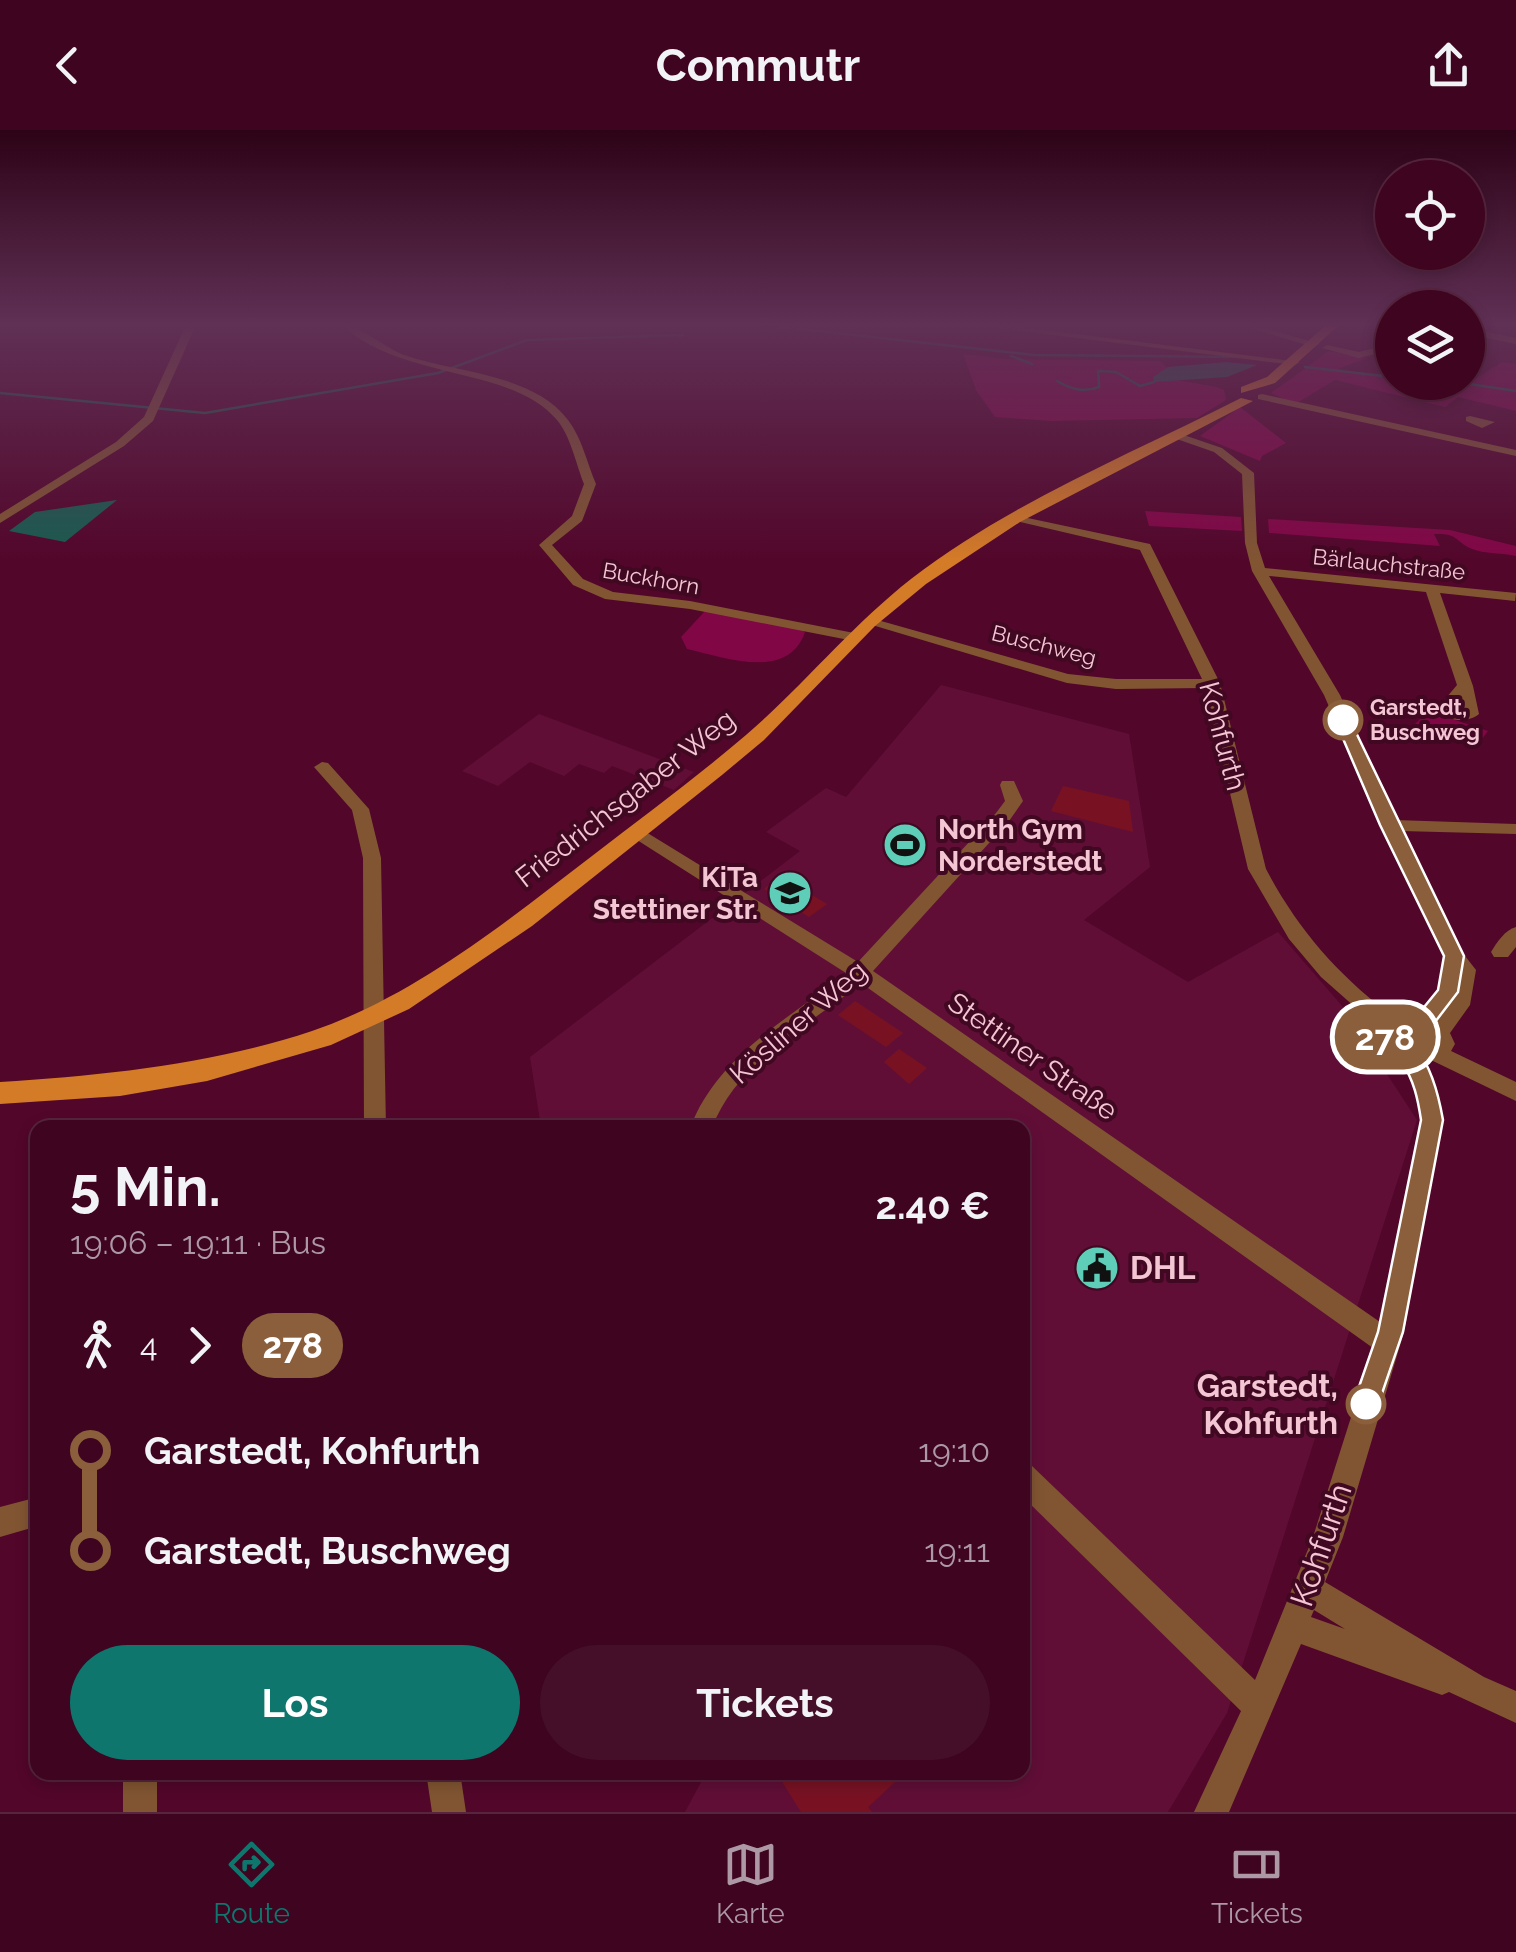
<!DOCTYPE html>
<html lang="de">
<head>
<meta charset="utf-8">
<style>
  :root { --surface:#3e0420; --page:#450e29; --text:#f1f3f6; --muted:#ad98a5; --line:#57253e; --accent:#0f766e }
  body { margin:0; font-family:Raleway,sans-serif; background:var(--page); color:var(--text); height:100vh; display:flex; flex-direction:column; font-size:38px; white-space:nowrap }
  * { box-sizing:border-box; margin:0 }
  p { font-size:32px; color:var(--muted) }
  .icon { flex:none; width:55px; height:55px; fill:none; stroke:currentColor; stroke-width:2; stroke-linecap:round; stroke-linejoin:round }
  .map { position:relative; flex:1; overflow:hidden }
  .drawer { position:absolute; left:30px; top:990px; width:1000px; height:660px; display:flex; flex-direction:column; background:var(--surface); border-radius:20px; box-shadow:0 5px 15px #0003,0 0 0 2px var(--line) }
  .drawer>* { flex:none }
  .badge { padding:0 20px; border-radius:32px; font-size:35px; line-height:65px }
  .controls { position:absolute; left:1375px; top:30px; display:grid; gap:20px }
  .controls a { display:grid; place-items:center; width:110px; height:110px; border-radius:50%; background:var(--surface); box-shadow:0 5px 15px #0003,0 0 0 2px var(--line); font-size:50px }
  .map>.badge { position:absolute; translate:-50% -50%; box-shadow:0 0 0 5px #fff }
  .legs { display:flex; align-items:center; gap:15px; height:110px; padding:0 40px; font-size:32px }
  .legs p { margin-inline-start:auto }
  .headline { display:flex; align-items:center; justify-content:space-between; height:170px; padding:0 40px }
  h1 { font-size:55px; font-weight:700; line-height:75px }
  .button { display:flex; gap:20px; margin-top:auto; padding:20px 40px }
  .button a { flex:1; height:115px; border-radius:60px; background:var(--accent); color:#fff; font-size:40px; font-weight:700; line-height:115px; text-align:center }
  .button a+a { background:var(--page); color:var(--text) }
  ul { padding:0 40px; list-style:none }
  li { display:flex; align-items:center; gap:35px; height:100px; font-size:38px }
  li i { display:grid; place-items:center; width:15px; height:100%; margin:0 12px; background:currentColor }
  li i::after { content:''; width:25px; height:25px; margin:-12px; border:8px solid; border-radius:50%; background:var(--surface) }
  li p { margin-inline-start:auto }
  li:first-child i { background:linear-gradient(#0000 50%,currentColor 0) }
  li:last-child i { background:linear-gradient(currentColor 50%,#0000 0) }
  header { display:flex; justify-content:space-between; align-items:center; height:130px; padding:0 40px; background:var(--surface); font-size:45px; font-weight:700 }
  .dock { display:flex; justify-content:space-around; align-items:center; height:140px; border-top:2px solid var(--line); background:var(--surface); font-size:28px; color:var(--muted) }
  .dock a { display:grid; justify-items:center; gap:5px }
  .dock .active { color:var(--accent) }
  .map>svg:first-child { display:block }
</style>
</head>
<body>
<header><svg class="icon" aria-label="back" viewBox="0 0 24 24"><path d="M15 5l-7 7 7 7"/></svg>Commutr<svg class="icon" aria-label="share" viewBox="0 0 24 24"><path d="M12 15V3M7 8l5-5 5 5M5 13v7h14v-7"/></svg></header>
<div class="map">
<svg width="1516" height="1682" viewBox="0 0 1516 1682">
  <rect width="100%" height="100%" fill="#52062a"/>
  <g fill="#610e37">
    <path d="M941 555 1129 604 1150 737 1084 790 1188 852 1278 802 1343 877 1417 990 1227 1583 1168 1682H685L706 1643 1022 1642V998L541 997 530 927 800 721 766 702 826 658 846 667Z"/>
    <path d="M539 584 694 642 674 660 612 636 604 643 579 634 564 646 530 632 498 656 462 641Z"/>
  </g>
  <g fill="#810645">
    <path d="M1329 221 1367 228 1338 239 1457 261 1502 232 1516 234V281L1458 267 1445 277 1335 250 1295 274 1271 263Z"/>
    <path d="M963 224 1006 229 1161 231 1168 240 1158 252 1172 249 1217 257 1224 260 1226 270 1197 288 1051 291 995 287 976 260Z"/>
    <path d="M1240 277 1286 313 1262 326 1260 331 1200 306Z"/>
    <path d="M1145 381 1241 387 1242 401 1149 396Z"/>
    <path d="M1268 389 1450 400 1516 416V426C1503 423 1483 424 1472 419 1454 411 1459 403 1434 404L1440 416 1269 403Z"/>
    <path d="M705 481 798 497 805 502C788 552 723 527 687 519L681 507Z"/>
    <path d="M1428 581 1488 601 1478 614 1414 595Z"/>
  </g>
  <g fill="#195b4f">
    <path d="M1226 232 1257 235 1227 247 1154 252 1153 247 1168 237Z"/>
    <path d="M117 370 65 412 9 401 35 382Z"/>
  </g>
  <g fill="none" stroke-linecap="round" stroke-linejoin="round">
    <g stroke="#195b4f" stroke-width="2.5">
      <path d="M764 195 1034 225 1239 227"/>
      <path d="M1011 226 1032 234"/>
      <path d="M1305 237 1392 247"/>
      <path d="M1057 251C1071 259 1083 263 1099 257L1098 241 1116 242 1140 256 1154 252"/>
      <path d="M1456 252 1516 261"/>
      <path d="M0 263 205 283 438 243 527 210 683 205"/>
    </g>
  </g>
  <g fill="#781223">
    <path d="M1063 656 1129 671 1133 702 1051 681Z"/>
    <path d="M780 745 817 768 827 774 809 787 764 759Z"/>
    <path d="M855 871 903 903 886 917 838 885Z"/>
    <path d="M899 919 927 938 909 954 884 932Z"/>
    <path d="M776 1642H906L868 1677 872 1682H801Z"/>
  </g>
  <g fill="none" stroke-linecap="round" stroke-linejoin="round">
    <g fill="#815532" fill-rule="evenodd">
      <path d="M186 195H196L153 291 124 316 0 393V384L116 312 144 287Z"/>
      <path d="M342 195C360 195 385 218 404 225 455 243 533 243 568 290 582 308 587 333 596 354L582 391 552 415 583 449 613 462 690 471 854 503 861 507 854 511 690 479 605 469 573 455 539 415 572 386 584 354C576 334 571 307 557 290 510 235 402 251 342 195Z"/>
      <path d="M974 195H1004L1300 232 1295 235Z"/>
      <path d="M1239 195H1255L1319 214 1314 217Z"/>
      <path d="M1468 198 1516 208V214L1468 204Z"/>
      <path d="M1392 214V220L1359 228 1322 218 1327 215 1359 222Z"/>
      <path d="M1262 264 1516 320V326L1258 269V265Z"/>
      <path d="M1470 286 1495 292 1482 298 1466 291V287Z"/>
      <path d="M1175 302 1222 318 1254 343 1257 413 1265 438 1516 463 1515 471 1440 463 1473 556 1479 584C1467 594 1447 591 1436 580L1457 555 1426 462 1269 446 1340 565 1395 690 1516 694V704L1401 701 1462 822 1476 840 1470 875 1450 903 1455 914 1451 921 1516 952V971L1433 931 1424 933 1438 962 1443 990 1404 1202 1343 1407 1325 1452 1484 1547 1516 1561V1593L1449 1562 1442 1565 1301 1514 1229 1682H1194L1241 1581 1022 1366V1332L1032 1336 1255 1550 1313 1407 1373 1218 861 853C809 896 737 931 712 998H690C718 925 788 890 846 843L626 703 635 697 641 699 858 832 996 683 1005 671 1000 655 1002 651H1014L1023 671 1009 691 873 841 1380 1192 1421 990 1416 962 1400 928 1384 921 1373 893 1321 847 1289 809 1248 739 1205 558 1116 559 1067 553 862 492 874 489 1068 544 1116 549H1202L1140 420 1008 389 1014 385 1150 414 1220 553 1266 739C1296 796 1335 842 1386 881L1404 877 1420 881 1438 860 1444 826 1380 695 1324 565 1252 441 1245 413 1242 344 1214 322 1171 307 1169 305ZM1460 571 1462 580 1454 579ZM1404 893 1426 903 1433 915 1418 918 1400 910 1394 896ZM1314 1480 1345 1499 1311 1487Z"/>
      <path d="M322 632 328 633 369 679 381 728 386 998H364L363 728 352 680 314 637Z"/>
      <path d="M1516 797V817L1508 827H1494L1491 822C1497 812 1505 800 1516 797Z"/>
      <path d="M38 1367V1396L0 1407V1377Z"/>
      <rect x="123" y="1642" width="34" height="40"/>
      <path d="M426 1642H460L466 1682H432Z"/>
    </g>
    <g fill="#d47b27" fill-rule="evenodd">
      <path d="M1326 195H1339L1275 253 1241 263V257L1267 247Z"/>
      <path d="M1241 268 1253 271 1020 392 926 454 875 496 764 610 722 645 532 796 409 879 331 915 207 951 120 966 0 974V952C107 945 209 935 312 901 415 866 507 791 592 726 644 686 697 647 746 605 804 555 851 496 911 449 1009 373 1131 324 1241 268Z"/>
    </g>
  </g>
  <linearGradient id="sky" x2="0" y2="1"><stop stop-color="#2d0317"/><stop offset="0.45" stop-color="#603055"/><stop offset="1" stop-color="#603055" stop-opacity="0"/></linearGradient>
  <rect width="1516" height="431" fill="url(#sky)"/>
  <path fill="#8b5e3c" stroke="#fff" stroke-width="2.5" d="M1343 585 1350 590 1464 826 1458 862 1432 896 1402 893 1394 897C1398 911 1408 910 1417 920 1432 938 1439 967 1443 990L1403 1202 1375 1284 1366 1287 1356 1284 1353 1274 1378 1202 1421 990C1418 970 1414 950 1402 933 1390 915 1380 921 1373 894L1400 877 1420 882 1438 860 1444 826 1380 695 1335 590Z"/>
  <defs>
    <symbol id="stadium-disc" viewBox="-11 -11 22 22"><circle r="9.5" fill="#5eceb8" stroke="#400821"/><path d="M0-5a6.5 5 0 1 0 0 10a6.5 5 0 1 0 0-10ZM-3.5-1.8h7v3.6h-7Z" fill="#111"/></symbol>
    <symbol id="school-disc" viewBox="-11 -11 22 22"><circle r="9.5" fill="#5eceb8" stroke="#400821"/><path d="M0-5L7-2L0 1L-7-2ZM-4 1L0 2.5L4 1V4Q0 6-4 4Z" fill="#111"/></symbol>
    <symbol id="civic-disc" viewBox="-11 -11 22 22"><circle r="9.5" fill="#5eceb8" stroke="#400821"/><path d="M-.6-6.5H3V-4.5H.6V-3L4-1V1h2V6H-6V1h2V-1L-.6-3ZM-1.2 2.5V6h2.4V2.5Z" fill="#111"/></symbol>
  </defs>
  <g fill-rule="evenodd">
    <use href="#stadium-disc" x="880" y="690" width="50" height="50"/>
    <use href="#school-disc" x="765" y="738" width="50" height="50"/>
    <use href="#civic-disc" x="1072" y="1113" width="50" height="50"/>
  </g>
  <g fill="#fff" stroke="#8b5e3c" stroke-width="5">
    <circle cx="1343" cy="590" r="18"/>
    <circle cx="1366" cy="1274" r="18"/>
  </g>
  <g text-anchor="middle" stroke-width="8" stroke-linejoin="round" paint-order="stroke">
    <g font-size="22" fill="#f4c6d4" stroke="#400821">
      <text transform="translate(1389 434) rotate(6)" y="8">Bärlauchstraße</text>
      <text transform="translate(651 448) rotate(10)" y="8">Buckhorn</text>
      <text transform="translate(1044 515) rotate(14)" y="8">Buschweg</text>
    </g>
    <g font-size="22" font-weight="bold" fill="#f4c6d4" stroke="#400821" text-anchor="start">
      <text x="1370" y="585">Garstedt,<tspan x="1370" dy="25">Buschweg</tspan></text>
    </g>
    <g font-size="28" fill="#f4c6d4" stroke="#400821">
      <text transform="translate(1223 606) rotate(75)" y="10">Kohfurth</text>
      <text transform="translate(625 668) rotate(-38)" y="10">Friedrichsgaber Weg</text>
      <text transform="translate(798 892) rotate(-41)" y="10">Kösliner Weg</text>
      <text transform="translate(1033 926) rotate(35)" y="10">Stettiner Straße</text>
    </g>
    <g font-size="28" font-weight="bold" fill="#f4c6d4" stroke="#400821" text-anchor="start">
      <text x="938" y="709">North Gym<tspan x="938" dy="32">Norderstedt</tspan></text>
      <text x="758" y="757" text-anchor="end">KiTa<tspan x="758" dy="32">Stettiner Str.</tspan></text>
    </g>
    <g font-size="32" font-weight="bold" fill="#f4c6d4" stroke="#400821" text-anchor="start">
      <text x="1130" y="1149">DHL</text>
    </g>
    <g font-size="32" font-weight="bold" fill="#f4c6d4" stroke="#400821" text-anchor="end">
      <text x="1338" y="1267">Garstedt,<tspan x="1338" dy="37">Kohfurth</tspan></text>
    </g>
    <g font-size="32" fill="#f4c6d4" stroke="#400821">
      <text transform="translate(1321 1415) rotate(-71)" y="11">Kohfurth</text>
    </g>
  </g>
</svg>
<div class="controls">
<a><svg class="icon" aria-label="locate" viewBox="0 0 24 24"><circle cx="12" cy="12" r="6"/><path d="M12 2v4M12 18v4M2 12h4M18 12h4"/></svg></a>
<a><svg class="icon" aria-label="layers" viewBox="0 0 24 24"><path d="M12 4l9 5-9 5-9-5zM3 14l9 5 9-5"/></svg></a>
</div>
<b class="badge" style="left:1385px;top:907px;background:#8b5e3c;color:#fff">278</b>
<section class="drawer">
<div class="headline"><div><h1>5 Min.</h1><p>19:06 – 19:11 · Bus</p></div><b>2.40 €</b></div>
<div class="legs"><svg class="icon" aria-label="walk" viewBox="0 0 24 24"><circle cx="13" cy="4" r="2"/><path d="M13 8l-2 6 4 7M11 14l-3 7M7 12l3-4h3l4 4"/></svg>4<svg class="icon" aria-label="forward" viewBox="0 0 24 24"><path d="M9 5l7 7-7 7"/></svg><b class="badge" style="background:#8b5e3c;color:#fff">278</b></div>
<ul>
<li><i style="color:#8b5e3c"></i><b>Garstedt, Kohfurth</b><p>19:10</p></li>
<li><i style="color:#8b5e3c"></i><b>Garstedt, Buschweg</b><p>19:11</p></li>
</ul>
<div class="button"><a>Los</a><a>Tickets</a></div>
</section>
</div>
<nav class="dock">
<a class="active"><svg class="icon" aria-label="directions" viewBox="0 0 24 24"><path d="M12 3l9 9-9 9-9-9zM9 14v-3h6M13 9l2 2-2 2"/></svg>Route</a>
<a><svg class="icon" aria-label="map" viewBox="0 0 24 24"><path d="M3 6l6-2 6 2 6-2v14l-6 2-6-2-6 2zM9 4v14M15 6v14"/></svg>Karte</a>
<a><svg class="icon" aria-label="tickets" viewBox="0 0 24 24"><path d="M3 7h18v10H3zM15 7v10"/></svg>Tickets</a>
</nav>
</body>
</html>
